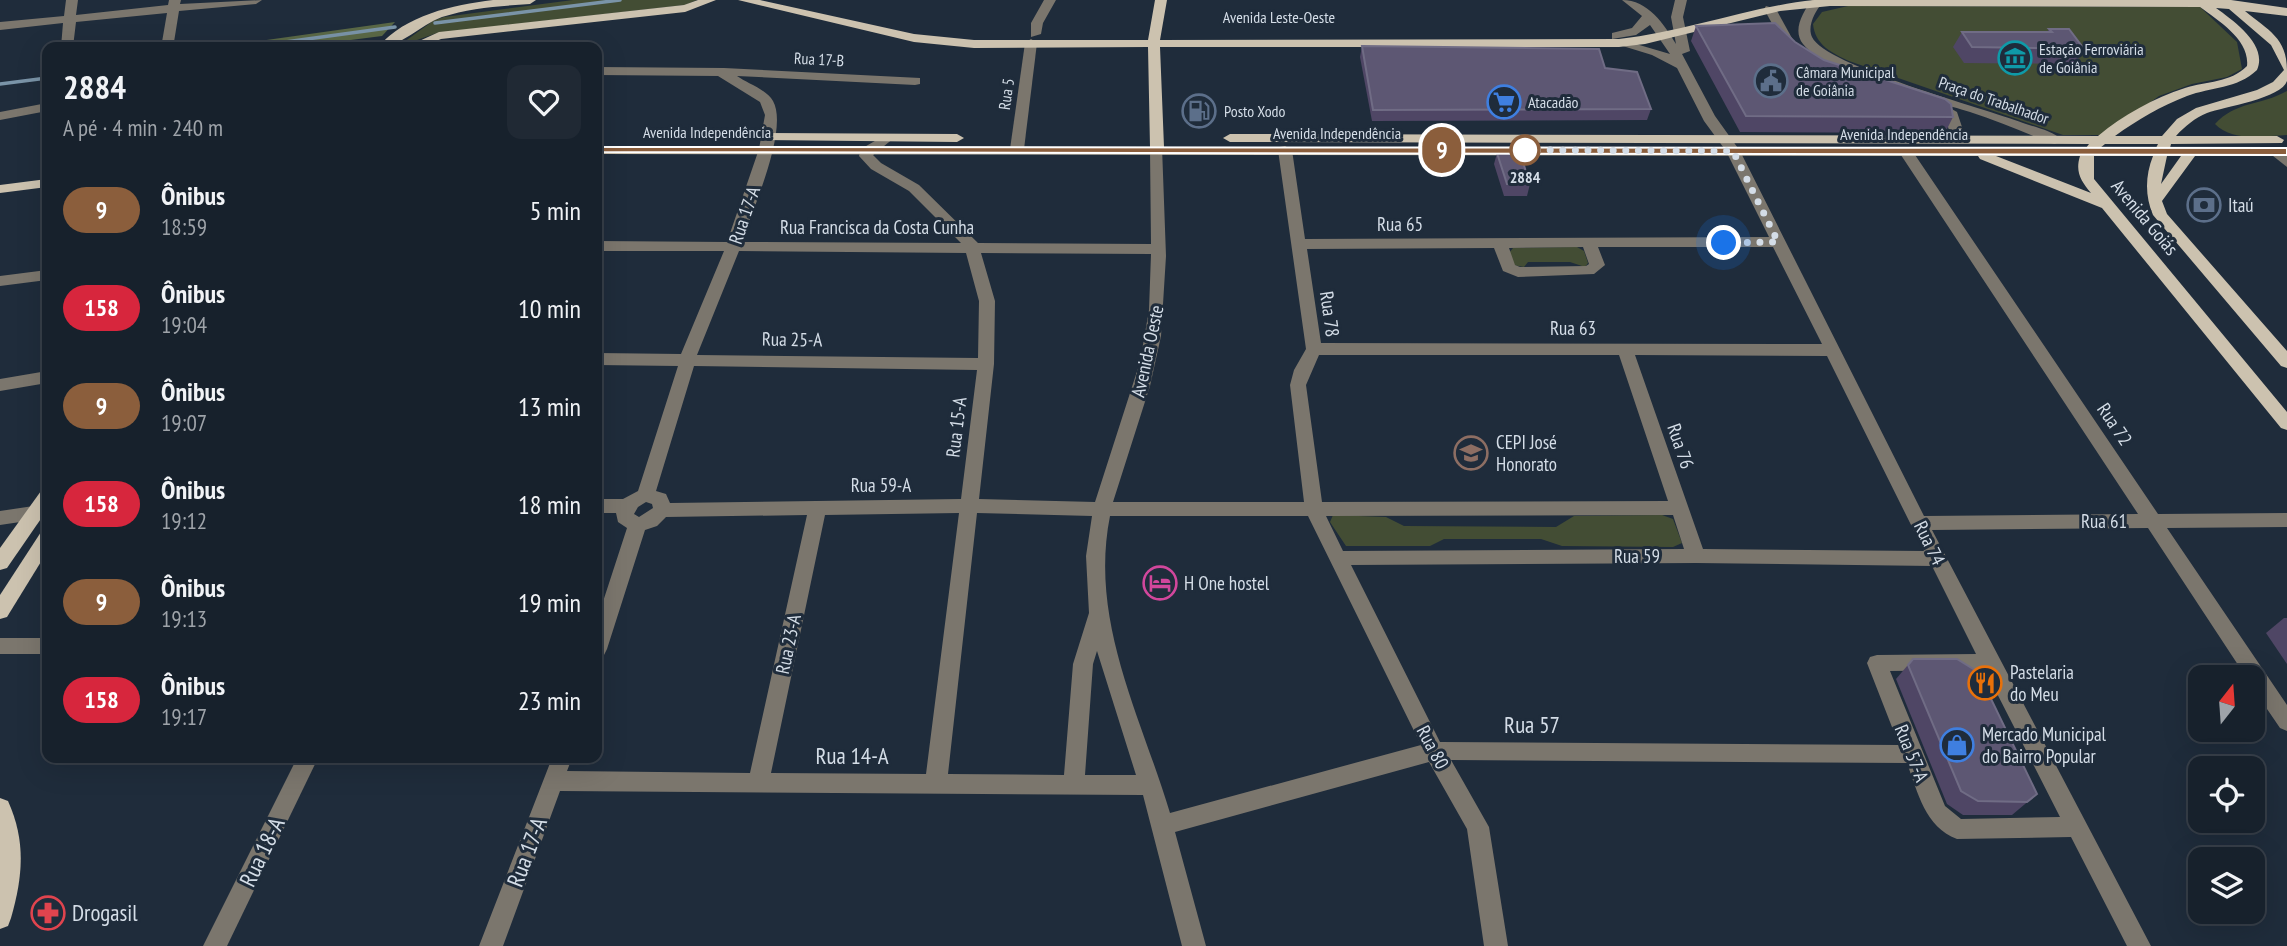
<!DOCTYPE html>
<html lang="pt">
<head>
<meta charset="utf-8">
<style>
  :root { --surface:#17212c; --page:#202934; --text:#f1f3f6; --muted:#9ea3a9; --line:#363e48 }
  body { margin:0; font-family:"PT Sans Narrow",sans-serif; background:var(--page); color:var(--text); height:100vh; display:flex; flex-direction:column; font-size:26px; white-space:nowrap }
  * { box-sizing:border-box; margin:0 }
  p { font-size:23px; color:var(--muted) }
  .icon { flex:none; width:38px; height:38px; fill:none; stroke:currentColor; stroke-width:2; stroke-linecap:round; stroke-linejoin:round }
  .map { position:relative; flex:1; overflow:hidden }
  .panel { position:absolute; left:42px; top:42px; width:560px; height:721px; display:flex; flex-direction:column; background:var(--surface); border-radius:14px; box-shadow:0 7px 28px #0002,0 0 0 2px var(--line) }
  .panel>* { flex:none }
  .badge { padding:0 14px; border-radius:23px; font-size:24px; line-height:46px }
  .needle { width:46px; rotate:17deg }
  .buttons { position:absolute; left:2188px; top:665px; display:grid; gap:14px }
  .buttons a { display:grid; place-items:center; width:77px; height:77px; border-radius:14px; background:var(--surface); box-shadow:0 7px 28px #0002,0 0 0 2px var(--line); font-size:35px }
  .you { position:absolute; width:35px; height:35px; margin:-18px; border:5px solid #fff; border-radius:50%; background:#1a73e8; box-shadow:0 0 0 10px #1a73e833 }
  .map>.badge { position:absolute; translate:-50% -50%; box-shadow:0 0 0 4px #fff }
  .round { display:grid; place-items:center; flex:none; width:74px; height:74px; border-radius:14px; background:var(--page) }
  .overview { display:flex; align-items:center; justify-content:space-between; height:119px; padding:0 21px }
  h1 { font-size:33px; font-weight:800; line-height:52px }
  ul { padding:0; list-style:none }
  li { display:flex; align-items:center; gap:21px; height:98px; padding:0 21px }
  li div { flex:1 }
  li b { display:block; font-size:26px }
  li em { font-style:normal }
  li .badge { min-width:77px; font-weight:700; text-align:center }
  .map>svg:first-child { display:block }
</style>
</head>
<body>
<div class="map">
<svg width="2287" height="946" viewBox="0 0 2287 946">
  <rect width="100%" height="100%" fill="#1f2c3b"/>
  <g fill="#434d34">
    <path d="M573 0H697L685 5 437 33 397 47 433 21 444 17Z"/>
    <path d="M1848 6 2200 7 2237 42 2242 69 2227 77 2192 84 2159 96 2106 135H2063L1849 61C1832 53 1815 45 1813 24L1822 12Z"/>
    <path d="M2287 91V135C2264 136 2232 142 2215 124 2236 101 2260 106 2287 91Z"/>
    <path d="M1577 247 1584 251 1588 263 1585 267 1570 262H1528L1524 267 1513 265 1509 253 1513 248Z"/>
    <path d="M1333 515 1386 517 1404 526 1556 527 1574 516 1662 515 1673 519 1682 543 1673 547 1562 546 1541 539H1444L1430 546H1346L1330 522Z"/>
  </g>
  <path fill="#5a6846" d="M395 22 382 36 296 47H216Z"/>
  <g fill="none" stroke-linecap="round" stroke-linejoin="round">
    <g stroke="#7a94a8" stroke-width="3.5">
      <path d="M435 23 620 0"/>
      <path d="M248 47 395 27"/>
      <path d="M0 84 47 78"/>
    </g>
    <g fill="#7b766d" fill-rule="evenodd">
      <path d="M66 0H78L76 15 168 5 169 0H181L180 4 262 0 256 4 179 11 174 42 168 46 162 42 167 13 76 22 73 47H61L63 23 0 30V22L64 16Z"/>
      <path d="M1044 0H1056L1043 23 1041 34 1031 37V23Z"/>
      <path d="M1622 0C1648 0 1664 24 1676 44L1671 17 1675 0H1687L1683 17 1690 51 1682 54 1715 116 1740 151 1924 516 2138 514 1899 152 1906 148 1913 152 2158 514 2287 513V527L2167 528 2287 705V731L2280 728 2252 687V677H2246L2148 528 1932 530 2151 946H2127L2071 837 1957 839C1925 827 1918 793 1907 763L1451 760 1489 827 1508 946H1484L1467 829 1429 762 1175 832 1206 946H1182L1143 795 560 791 503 946H479L552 758H572L567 771 750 773 807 515 666 517 657 526 645 530 607 649 604 655 597 657V620L627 528 618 522 616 513H597V499H623L638 491 678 366 597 365V353L681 354 724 251H597V241L727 242 759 149 765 115 760 102 718 76 597 75V67L724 68 920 78V84L915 85 737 76C747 83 767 90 773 101 789 129 752 211 742 242L961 243 909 191 871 169 859 156 861 149 887 134 894 138 873 155 881 163 919 185 978 243 1151 244 1150 150 1157 146 1162 147 1166 256 1161 336 1150 386 1113 502H1304L1290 385 1294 370 1306 349 1278 150 1280 147 1285 146 1292 150 1305 239 1769 237 1726 151 1704 121 1677 68 1652 55 1613 43 1619 39 1670 54 1650 25 1636 35 1612 39V33L1632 28 1642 16ZM1583 247 1589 264 1586 266 1520 267 1515 265 1509 248ZM1598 247H1773L1822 344 1321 343 1307 249 1494 248 1503 271 1518 277 1594 274 1605 265ZM739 251 966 253 979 301 978 358 697 355ZM981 253 1151 254 1149 310 1140 362 1095 502 979 499 994 364 995 301ZM1319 355H1619L1668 501 1322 502 1306 385ZM1635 355 1827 356 1924 551 1703 549ZM694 366 977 370 961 499 670 503 666 494 656 491ZM646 502 652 504 653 508 639 517 634 514 638 507ZM959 513 926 774 771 773 825 515ZM977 513 1092 516 1086 556 1089 613 1073 664 1064 775 948 774ZM1673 515 1684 549 1343 551 1326 516ZM1110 516H1308L1421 745 1170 813C1141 716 1089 621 1110 516ZM1696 563 1932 566 1976 654 1877 655 1870 657 1867 663 1899 745 1440 742 1351 565ZM1097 651 1136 775H1085L1093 664ZM1985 670 2060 817 1961 819 1945 806 1890 671Z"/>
      <path d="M1812 0 1822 3C1815 12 1807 26 1812 37 1825 66 1987 109 2023 123 2035 127 2053 131 2062 140L2055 144 2050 143C2024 132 1997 121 1970 112 1929 99 1829 77 1803 44 1792 30 1803 12 1812 0Z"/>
      <path d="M1766 6 1776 9 1798 49 1796 52 1786 49 1764 9Z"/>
      <path d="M1031 39 1037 43 1024 149 1017 153 1010 149 1025 43Z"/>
      <path d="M47 103V111L0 120V112Z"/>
      <path d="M1950 108 1957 112 1966 139 1964 142H1954L1952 139 1943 112Z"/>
      <path d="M2275 148 2287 156V167L2268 152Z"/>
      <path d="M47 270V280L0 286V276Z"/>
      <path d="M47 371V383L0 391V379Z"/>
      <path d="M47 504V518L0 525V511Z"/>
      <rect x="0" y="638" width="47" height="16"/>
      <path d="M297 758H318L227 946H203Z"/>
    </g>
    <g fill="#ccc2af" fill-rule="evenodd">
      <path d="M493 0H536L530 4C500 6 470 8 442 17 420 25 400 48 378 47 406 15 452 5 493 0Z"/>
      <path d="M698 0H716L685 12 441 39 422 47H406L439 32 684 5Z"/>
      <path d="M738 0H760L914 34 974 40H1148L1155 0H1167L1160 40 1619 39C1685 32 1748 7 1814 0H2231L2287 8V16L2245 11C2268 30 2287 38 2287 70 2287 74 2287 77 2287 81 2282 98 2224 107 2207 113 2195 118 2185 126 2176 136H2277L2284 140 2282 143 2171 144 2170 148H2287V156H2195L2162 201 2167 214 2287 351V368L2281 366 2153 215C2145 196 2145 176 2153 156H2094V179L2287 412V430L2281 428 2102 208 1980 159 1978 156 597 154V146L1150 147 1148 47 974 48 914 42ZM1830 6 2200 7C2219 21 2250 40 2247 66 2230 83 2207 81 2185 88 2154 98 2123 115 2098 136L1230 134 1223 138 1230 142 2089 144 2086 148 1164 147 1160 47H1619L1645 44 1780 11ZM2216 8 2229 9 2271 45 2284 70 2273 82 2257 90 2196 108 2177 119 2162 136H2115C2137 120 2161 106 2187 96 2211 87 2237 89 2257 70 2268 45 2234 21 2216 8ZM2105 144H2158L2156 148H2100ZM1996 156H2080C2075 172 2081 181 2091 193ZM2167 156H2181L2161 184Z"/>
      <path d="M768 133 957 134 964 138 957 142 763 140 761 137Z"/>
      <path d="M47 179V187L0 193V185Z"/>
      <path d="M47 489V510L7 568 0 570V548L41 491Z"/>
      <path d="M47 530V552L7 617 0 619V595L41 532Z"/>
      <path d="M0 798 8 801C26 841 23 876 11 918L8 926 0 929Z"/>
    </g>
  </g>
  <g fill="#4f4665">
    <path d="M1696 26 1795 42 1824 60 1953 117 1945 133 1740 132 1691 41Z"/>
    <path d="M2049 29 2084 49 2075 64 1964 63 1953 47 1962 32H2047Z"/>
    <path d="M1362 46 1605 68 1651 109 1647 120 1372 121 1360 57Z"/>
    <path d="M1497 153 1530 184 1527 196H1504L1494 164Z"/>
    <path d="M2284 618H2287V664L2266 633Z"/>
    <path d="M1913 659 2037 794 2012 815H1963L1947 804 1896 679Z"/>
  </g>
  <g fill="#5d5773" stroke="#706c85" stroke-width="2">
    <path d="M1775 23 1795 42 1824 60 1945 99 1951 104 1953 117 1746 116 1696 26Z"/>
    <path d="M2049 29H2069L2084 49 1972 47 1962 32H2052Z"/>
    <path d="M1362 46 1599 49 1605 68 1637 72 1651 109 1373 110Z"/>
    <path d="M1497 153H1520L1530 184H1507Z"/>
    <path d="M1913 659H1957L1978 672 2037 794 2027 802 1978 801 1961 791 1908 665Z"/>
  </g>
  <path fill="#8b5e3c" stroke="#fff" stroke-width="2" d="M597 147 2287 148V155L593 152V148Z"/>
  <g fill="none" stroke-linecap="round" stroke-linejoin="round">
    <path stroke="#d4dde7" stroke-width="7" stroke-dasharray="0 12.6" d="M1525 150 1733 151 1778 242 1724 243"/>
  </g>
  <defs>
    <symbol id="museum-ring" viewBox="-11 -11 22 22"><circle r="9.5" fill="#1f2c3b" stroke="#0f9aa8" stroke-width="1.5"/><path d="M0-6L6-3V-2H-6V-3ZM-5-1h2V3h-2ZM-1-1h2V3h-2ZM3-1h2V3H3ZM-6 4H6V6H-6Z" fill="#0f9aa8"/></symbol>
    <symbol id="civic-ring" viewBox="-11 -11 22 22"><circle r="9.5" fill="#1f2c3b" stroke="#5c6f8a" stroke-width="1.5"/><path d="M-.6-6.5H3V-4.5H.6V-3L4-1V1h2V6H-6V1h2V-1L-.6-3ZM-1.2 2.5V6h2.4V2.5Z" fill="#5c6f8a"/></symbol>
    <symbol id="supermarket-ring" viewBox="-11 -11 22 22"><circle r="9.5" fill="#1f2c3b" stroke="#3f7fe0" stroke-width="1.5"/><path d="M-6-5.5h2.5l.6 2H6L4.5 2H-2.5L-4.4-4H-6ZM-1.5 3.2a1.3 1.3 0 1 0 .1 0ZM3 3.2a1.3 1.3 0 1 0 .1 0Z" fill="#3f7fe0"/></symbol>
    <symbol id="fuel-ring" viewBox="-11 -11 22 22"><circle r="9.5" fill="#1f2c3b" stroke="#5c6f8a" stroke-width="1.5"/><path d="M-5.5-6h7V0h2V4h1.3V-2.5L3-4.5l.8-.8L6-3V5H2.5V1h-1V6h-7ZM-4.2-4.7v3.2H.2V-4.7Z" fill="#5c6f8a"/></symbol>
    <symbol id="bank-ring" viewBox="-11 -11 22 22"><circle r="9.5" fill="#1f2c3b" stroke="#5c6f8a" stroke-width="1.5"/><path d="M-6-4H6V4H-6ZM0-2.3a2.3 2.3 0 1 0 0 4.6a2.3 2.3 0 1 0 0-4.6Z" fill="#5c6f8a"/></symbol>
    <symbol id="school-ring" viewBox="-11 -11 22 22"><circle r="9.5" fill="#1f2c3b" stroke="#8d6e63" stroke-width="1.5"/><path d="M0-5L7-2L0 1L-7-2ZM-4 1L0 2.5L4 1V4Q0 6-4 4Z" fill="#8d6e63"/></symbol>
    <symbol id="hotel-ring" viewBox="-11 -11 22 22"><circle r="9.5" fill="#1f2c3b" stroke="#d1479c" stroke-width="1.5"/><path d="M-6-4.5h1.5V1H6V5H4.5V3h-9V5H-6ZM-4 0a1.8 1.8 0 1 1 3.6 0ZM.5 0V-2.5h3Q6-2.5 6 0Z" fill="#d1479c"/></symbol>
    <symbol id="restaurant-ring" viewBox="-11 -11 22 22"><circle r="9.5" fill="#1f2c3b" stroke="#e8710a" stroke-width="1.5"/><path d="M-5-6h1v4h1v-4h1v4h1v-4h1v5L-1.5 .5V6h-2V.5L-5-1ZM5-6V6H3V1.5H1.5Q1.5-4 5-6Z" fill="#e8710a"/></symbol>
    <symbol id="shop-ring" viewBox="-11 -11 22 22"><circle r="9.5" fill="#1f2c3b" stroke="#3f7fe0" stroke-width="1.5"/><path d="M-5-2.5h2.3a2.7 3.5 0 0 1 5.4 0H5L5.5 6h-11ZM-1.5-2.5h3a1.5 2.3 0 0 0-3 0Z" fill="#3f7fe0"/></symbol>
    <symbol id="pharmacy-ring" viewBox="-11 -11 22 22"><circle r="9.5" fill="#1f2c3b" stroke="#e0444e" stroke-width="1.5"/><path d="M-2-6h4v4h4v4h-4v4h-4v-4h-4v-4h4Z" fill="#e0444e"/></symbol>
  </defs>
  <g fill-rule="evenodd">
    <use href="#museum-ring" x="1996" y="39" width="38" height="38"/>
    <use href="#civic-ring" x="1752" y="62" width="38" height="38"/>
    <use href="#supermarket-ring" x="1485" y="83" width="38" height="38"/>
    <use href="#fuel-ring" x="1180" y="92" width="38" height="38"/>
    <use href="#bank-ring" x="2185" y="186" width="38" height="38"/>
    <use href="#school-ring" x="1452" y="434" width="38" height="38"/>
    <use href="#hotel-ring" x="1141" y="564" width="38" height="38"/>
    <use href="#restaurant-ring" x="1966" y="664" width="38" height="38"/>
    <use href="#shop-ring" x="1938" y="726" width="38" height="38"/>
    <use href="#pharmacy-ring" x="29" y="894" width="38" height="38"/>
  </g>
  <circle fill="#fff" stroke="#8b5e3c" stroke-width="3.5" cx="1525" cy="150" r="14"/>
  <g text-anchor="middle" stroke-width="6" stroke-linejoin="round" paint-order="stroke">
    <g font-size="16" fill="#d4dde7" stroke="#1f2c3b">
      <text x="1279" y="23">Avenida Leste-Oeste</text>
      <text transform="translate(819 59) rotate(3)" y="6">Rua 17-B</text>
      <text transform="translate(1006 94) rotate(-82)" y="6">Rua 5</text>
      <text transform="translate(1994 100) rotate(19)" y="6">Praça do Trabalhador</text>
      <text x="707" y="138">Avenida Independência</text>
      <text x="1337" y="139">Avenida Independência</text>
      <text x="1904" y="140">Avenida Independência</text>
    </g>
    <g font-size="16" fill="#d4dde7" stroke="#1f2c3b" text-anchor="start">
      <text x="2039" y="55">Estação Ferroviária<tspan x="2039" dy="18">de Goiânia</tspan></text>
      <text x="1796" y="78">Câmara Municipal<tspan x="1796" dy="18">de Goiânia</tspan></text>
      <text x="1528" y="108">Atacadão</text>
      <text x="1224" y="117">Posto Xodo</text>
    </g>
    <g font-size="16" font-weight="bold" fill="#d4dde7" stroke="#1f2c3b">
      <text x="1525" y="183">2884</text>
    </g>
    <g font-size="19" fill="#d4dde7" stroke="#1f2c3b" text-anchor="start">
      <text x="2228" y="212">Itaú</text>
      <text x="1496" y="449">CEPI José<tspan x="1496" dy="22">Honorato</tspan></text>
      <text x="1184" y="590">H One hostel</text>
      <text x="2010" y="679">Pastelaria<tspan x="2010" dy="22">do Meu</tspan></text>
      <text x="1982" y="741">Mercado Municipal<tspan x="1982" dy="22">do Bairro Popular</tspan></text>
    </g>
    <g font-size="19" fill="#d4dde7" stroke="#1f2c3b">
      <text transform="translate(744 215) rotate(-71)" y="7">Rua 17-A</text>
      <text transform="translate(2145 217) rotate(50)" y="7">Avenida Goiás</text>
      <text x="1400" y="231">Rua 65</text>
      <text x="877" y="234">Rua Francisca da Costa Cunha</text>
      <text transform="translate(1330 314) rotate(82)" y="7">Rua 78</text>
      <text x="1573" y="335">Rua 63</text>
      <text transform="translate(792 339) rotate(1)" y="7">Rua 25-A</text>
      <text transform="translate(1147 351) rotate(-78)" y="7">Avenida Oeste</text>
      <text transform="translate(2115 424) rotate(56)" y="7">Rua 72</text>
      <text transform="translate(956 427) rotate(-83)" y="7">Rua 15-A</text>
      <text transform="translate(1681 446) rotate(71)" y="7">Rua 76</text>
      <text x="881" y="492">Rua 59-A</text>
      <text x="2104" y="528">Rua 61</text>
      <text transform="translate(1930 543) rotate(64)" y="7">Rua 74</text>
      <text x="1637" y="563">Rua 59</text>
      <text transform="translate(788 644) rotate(-78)" y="7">Rua 23-A</text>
      <text transform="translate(1433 747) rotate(62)" y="7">Rua 80</text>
      <text transform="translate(1912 753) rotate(68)" y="7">Rua 57-A</text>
    </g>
    <g font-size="23" fill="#d4dde7" stroke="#1f2c3b">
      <text x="1532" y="733">Rua 57</text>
      <text x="852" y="764">Rua 14-A</text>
      <text transform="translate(262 852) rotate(-64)" y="8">Rua 18-A</text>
      <text transform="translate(527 852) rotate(-69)" y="8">Rua 17-A</text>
    </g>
    <g font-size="23" fill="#d4dde7" stroke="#1f2c3b" text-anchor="start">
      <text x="72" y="921">Drogasil</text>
    </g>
  </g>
</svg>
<div class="buttons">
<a><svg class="needle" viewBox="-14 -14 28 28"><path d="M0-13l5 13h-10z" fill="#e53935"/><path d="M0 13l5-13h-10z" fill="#9ea3a9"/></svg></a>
<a><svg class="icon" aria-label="locate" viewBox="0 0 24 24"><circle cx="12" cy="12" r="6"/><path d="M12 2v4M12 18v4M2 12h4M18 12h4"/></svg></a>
<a><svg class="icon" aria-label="layers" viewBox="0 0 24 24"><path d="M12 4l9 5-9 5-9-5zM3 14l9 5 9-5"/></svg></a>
</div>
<div class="you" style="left:1724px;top:243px"></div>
<b class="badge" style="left:1442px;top:150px;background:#8b5e3c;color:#fff">9</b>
<section class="panel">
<div class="overview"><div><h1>2884</h1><p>A pé · 4 min · 240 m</p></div><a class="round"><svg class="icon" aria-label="heart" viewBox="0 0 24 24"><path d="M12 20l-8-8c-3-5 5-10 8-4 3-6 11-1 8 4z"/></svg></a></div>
<ul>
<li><span class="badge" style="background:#8b5e3c;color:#fff">9</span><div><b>Ônibus</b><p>18:59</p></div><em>5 min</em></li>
<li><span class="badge" style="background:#d7263d;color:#fff">158</span><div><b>Ônibus</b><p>19:04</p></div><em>10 min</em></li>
<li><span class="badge" style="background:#8b5e3c;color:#fff">9</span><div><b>Ônibus</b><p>19:07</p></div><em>13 min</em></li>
<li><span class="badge" style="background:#d7263d;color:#fff">158</span><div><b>Ônibus</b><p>19:12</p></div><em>18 min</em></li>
<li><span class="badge" style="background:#8b5e3c;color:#fff">9</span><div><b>Ônibus</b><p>19:13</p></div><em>19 min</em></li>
<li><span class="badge" style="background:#d7263d;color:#fff">158</span><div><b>Ônibus</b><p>19:17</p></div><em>23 min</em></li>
</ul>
</section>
</div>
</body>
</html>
